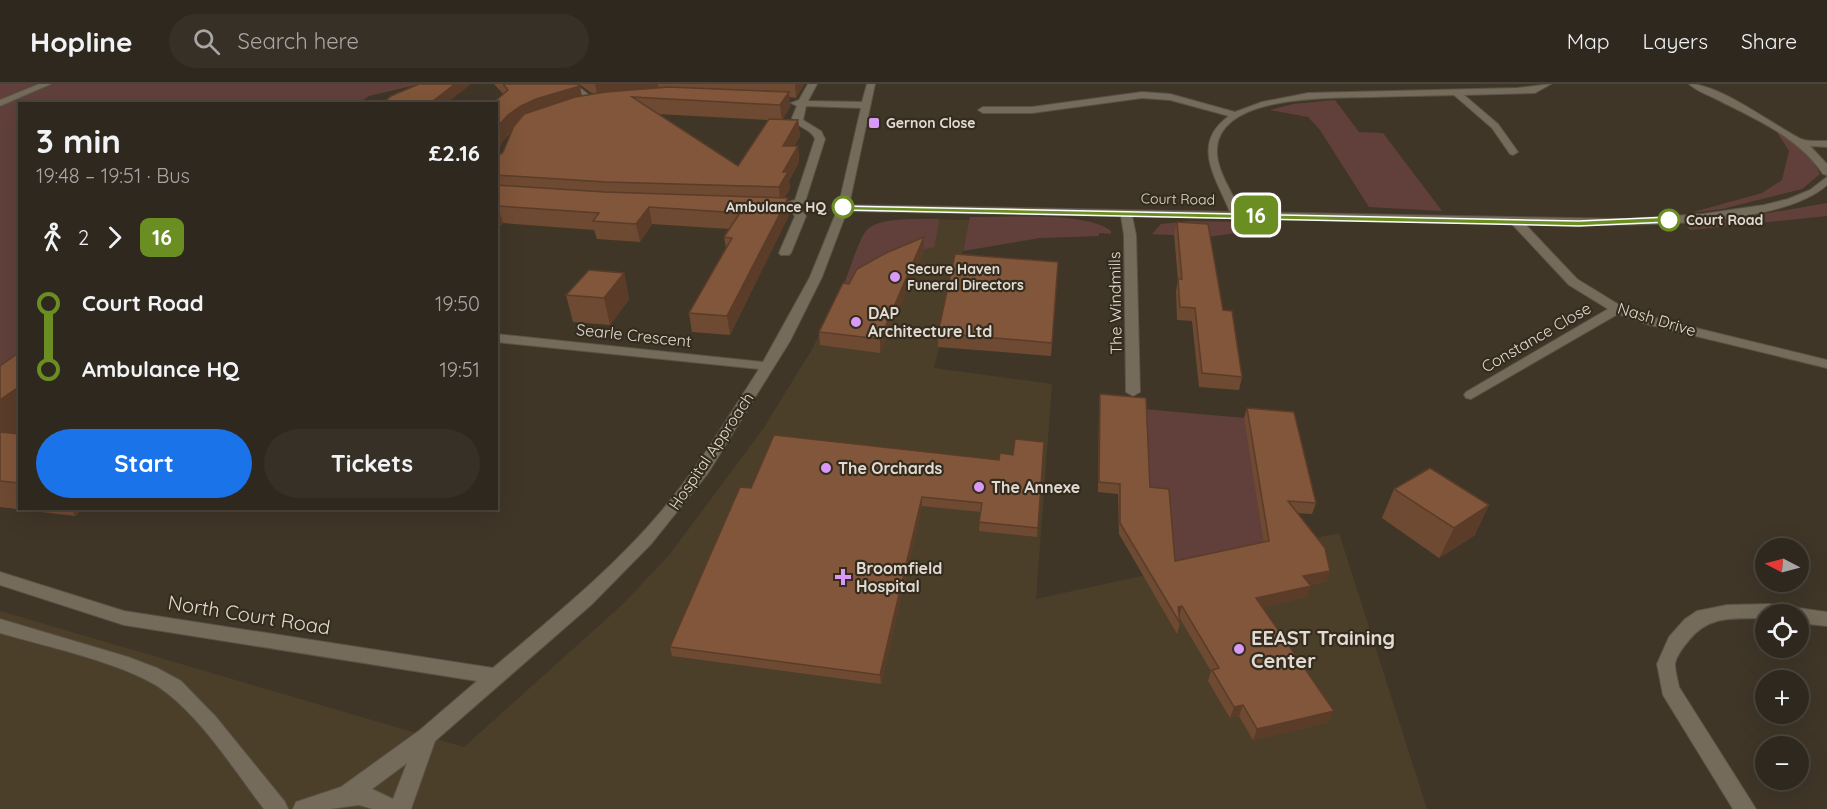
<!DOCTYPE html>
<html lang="en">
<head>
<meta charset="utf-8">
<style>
  :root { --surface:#2f281e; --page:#373027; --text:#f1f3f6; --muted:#a7a6a4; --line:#4a443c; --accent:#1a73e8 }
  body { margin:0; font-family:Quicksand,sans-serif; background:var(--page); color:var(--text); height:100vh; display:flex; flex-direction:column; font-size:22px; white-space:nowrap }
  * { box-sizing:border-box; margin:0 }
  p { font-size:20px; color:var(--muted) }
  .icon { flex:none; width:33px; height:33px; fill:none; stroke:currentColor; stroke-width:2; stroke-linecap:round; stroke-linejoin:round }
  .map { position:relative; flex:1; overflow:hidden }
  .sheet { position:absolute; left:18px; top:18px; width:480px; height:408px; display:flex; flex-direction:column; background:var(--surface); border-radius:0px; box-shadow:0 6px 24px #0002,0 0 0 2px var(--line) }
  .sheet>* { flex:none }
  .badge { padding:0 12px; border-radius:9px; font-size:21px; line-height:39px }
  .needle { width:39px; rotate:276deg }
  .buttons { position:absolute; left:1755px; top:454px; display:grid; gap:12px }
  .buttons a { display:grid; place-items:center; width:54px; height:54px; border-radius:50%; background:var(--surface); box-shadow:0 6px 24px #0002,0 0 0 2px var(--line); font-size:30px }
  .map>.badge { position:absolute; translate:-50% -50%; box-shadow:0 0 0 3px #fff }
  .legs { display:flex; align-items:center; gap:9px; height:66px; padding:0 18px; font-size:20px }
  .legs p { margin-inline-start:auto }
  .head { display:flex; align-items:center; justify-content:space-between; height:102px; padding:0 18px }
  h1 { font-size:33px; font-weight:700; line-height:45px }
  .button { display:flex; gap:12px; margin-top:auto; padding:12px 18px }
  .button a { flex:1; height:69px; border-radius:36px; background:var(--accent); color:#fff; font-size:24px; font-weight:700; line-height:69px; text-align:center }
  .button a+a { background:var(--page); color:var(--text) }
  ul { padding:0 18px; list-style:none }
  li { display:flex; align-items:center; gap:21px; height:66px; font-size:22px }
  li i { display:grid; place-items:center; width:9px; height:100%; margin:0 8px; background:currentColor }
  li i::after { content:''; width:15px; height:15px; margin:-8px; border:4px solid; border-radius:50%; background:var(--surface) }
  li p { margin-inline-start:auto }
  li:first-child i { background:linear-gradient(#0000 50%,currentColor 0) }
  li:last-child i { background:linear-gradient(currentColor 50%,#0000 0) }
  header { display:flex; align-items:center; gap:36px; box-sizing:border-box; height:84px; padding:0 30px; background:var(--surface); border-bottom:2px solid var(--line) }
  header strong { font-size:28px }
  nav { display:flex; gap:33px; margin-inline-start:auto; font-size:21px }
  .search { width:420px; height:54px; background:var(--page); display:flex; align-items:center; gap:15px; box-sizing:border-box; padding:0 21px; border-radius:33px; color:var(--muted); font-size:22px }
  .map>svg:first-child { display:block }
</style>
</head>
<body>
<header>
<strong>Hopline</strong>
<div class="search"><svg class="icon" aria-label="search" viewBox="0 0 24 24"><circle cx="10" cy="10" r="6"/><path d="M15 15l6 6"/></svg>Search here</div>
<nav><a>Map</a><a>Layers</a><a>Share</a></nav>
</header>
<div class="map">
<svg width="1827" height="725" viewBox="0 0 1827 725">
  <rect width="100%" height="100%" fill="#3f3628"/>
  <path fill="#4b3f2a" d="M914 135 970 136 934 284 1052 300 1036 515 1339 449 1427 725H0V527L464 663 623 520 670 470 763 345 811 267 850 189 862 153 867 145 877 140Z"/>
  <g fill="#61403b">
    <path d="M0 0H420L369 12 359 19 20 20 19 276 0 289Z"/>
    <path d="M1335 16 1359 48 1383 49 1442 127 1369 123 1320 46 1308 33 1270 26 1293 20Z"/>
    <path d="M1775 45 1809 70 1820 90 1802 105 1722 125 1690 129 1762 109 1782 96 1789 67Z"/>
    <path d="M1827 119V132L1691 146 1687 143Z"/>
    <path d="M970 133C1004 134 1086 127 1111 147V150L1099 149V152L1040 154 963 167Z"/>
    <path d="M914 135H938L939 139 934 163 912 168 841 207C848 193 859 152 868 145 880 135 900 136 914 135Z"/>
    <path d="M1191 137 1240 138 1244 148 1206 153 1152 150 1161 140Z"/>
    <path d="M1144 325 1244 334 1268 464 1169 481 1148 414Z"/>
  </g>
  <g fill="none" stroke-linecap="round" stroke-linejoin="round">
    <defs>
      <g id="minor">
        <path d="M39 0H51L0 22V16Z"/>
        <path d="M565 0H575L599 19 592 21Z"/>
        <path d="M808 0H817L808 17 862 18 867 0H875L849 121 1230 128C1216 93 1190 60 1229 32L1170 16 1142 14 1032 29H983L978 26 983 23H1032L1142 8 1170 10 1235 28 1262 18 1308 9 1517 4 1551 0 1535 9 1464 11 1498 40 1518 68 1513 71 1510 70 1492 44 1454 11C1426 12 1398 12 1371 13 1333 14 1221 10 1217 64 1215 85 1233 109 1241 128L1627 135 1703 130 1764 121 1788 115 1810 106 1827 93V101C1773 149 1595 141 1524 139L1577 195 1621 222 1659 235 1827 276V284L1650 241 1618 230 1471 315 1466 314 1464 311 1466 308 1608 225 1569 201 1511 139 1132 132 1136 151 1140 308 1133 312 1126 308 1124 151 1121 132 847 127 822 193 790 257 708 389 651 460 591 521 435 657 411 725H373L359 721 330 725H293L296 718 341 703 420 646 477 597 124 541 0 501V488L124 527 493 584C554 532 618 481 669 418 703 376 730 330 759 285L496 258V250L763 278 810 193 838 124 861 24 806 22 803 36 821 47 825 55 805 118 798 122 806 132 791 169 789 171H781L779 169 795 132 790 126 769 128 764 125 795 116 815 55C812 45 797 44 792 34L797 22 791 19 799 16ZM407 679 393 715 372 705Z"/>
        <path d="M1689 0C1720 0 1770 39 1799 54 1806 58 1819 57 1827 57V63L1810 62 1827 80V91L1823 90C1800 55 1758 36 1722 18 1711 12 1698 8 1689 0Z"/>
        <path d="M1769 520 1827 528V542L1798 539V531H1766V534C1735 535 1710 530 1689 556 1684 562 1676 572 1675 580 1675 587 1678 597 1679 603L1756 725H1733L1663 611 1657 580 1669 553 1685 535 1697 527 1727 521Z"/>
        <path d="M0 535 128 573 157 584 181 597 216 633 285 718 288 725H264C234 686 206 640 167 609 134 581 44 562 0 549Z"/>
      </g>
    </defs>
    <use href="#minor" stroke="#5a5247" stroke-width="2"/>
    <use href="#minor" fill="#756b5b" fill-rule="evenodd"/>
  </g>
  <g fill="#6f4a32" fill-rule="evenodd">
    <path d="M494 0H577L582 12 593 10 579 0H804L796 14 789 13 790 23 782 36H798L800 52 794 62H798L799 78 789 97 790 105 784 114 789 131 730 251 692 248 689 229 726 164 724 153 729 145 652 140 640 158 597 155 594 146 503 139 496 146V74L503 68 513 46 503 57V10ZM657 30 768 36 738 82Z"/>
    <path d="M1177 138 1223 226 1242 293 1239 306 1199 303 1192 237 1177 236 1176 207 1178 196 1174 150Z"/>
    <path d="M924 153V166L880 269 820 261 819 248 849 200Z"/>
    <path d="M624 189 629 215 610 241 573 238 566 211Z"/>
    <path d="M938 249 1052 259 1051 272 938 263Z"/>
    <path d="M20 268V345L14 349 20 350V424H83L75 432 0 423V282Z"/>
    <path d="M1100 310 1150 403 1175 477 1264 459 1244 334 1247 324 1316 419 1312 430 1297 429 1330 487 1326 497 1310 501 1307 513 1262 523 1329 638 1253 656 1239 632 1230 634 1208 597 1211 587 1179 533 1180 539 1177 550 1119 450 1118 410 1098 408 1099 321Z"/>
    <path d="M1044 358 1037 453 979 447 981 428 922 422 881 600 672 572 670 563 751 404 999 376Z"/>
    <path d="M1394 405 1475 451 1439 474 1382 434Z"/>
  </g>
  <g fill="#5a3c29">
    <path d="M455 0H471L446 20H429Z"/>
    <path d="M595 0H658L659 9 598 14Z"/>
    <path d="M795 0H804L796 14Z"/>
    <path d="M580 2 583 17 512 46 503 57 496 72V46L498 42 508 31 521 22 536 15Z"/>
    <path d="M789 8 790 23 782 37 780 21Z"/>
    <path d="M798 36 800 52 785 78 783 62Z"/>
    <path d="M798 62 799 78 789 97 790 105 780 120 779 103 783 88Z"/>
    <path d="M788 114 789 131 730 251 727 232Z"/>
    <path d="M498 122 503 139 496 146V123Z"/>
    <path d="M649 123 652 140 640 158 636 140Z"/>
    <path d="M924 153V166L880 269V255Z"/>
    <path d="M624 189 629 215 610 241 604 214Z"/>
    <path d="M20 302V345L0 360V316Z"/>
    <path d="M922 413V422L881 600 880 591Z"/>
    <path d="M1489 421 1475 451 1439 474 1454 444Z"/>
    <path d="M70 424H83L75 432Z"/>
    <path d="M1330 487 1326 497 1299 503 1303 492Z"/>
    <path d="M1311 502 1307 513 1253 525 1256 514Z"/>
    <path d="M1182 522 1179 533 1178 523Z"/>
    <path d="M1243 621 1239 632 1230 634 1234 623Z"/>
    <path d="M1334 627 1329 638 1253 656 1257 645Z"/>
  </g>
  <g fill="#81563a" stroke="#5a3c29" stroke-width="1.5">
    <path d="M419 0H455L429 20H382L391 12Z"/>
    <path d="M503 0H577L580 2 536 15 521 22 508 31 498 42 496 46V20H492L508 6Z"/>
    <path d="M669 3 789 8 780 21 632 13 738 82 769 35 798 36 783 62H798L783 88H788L779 103 606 98 496 91V74L503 68 514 42 524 30 575 13 606 8Z"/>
    <path d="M496 101 605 108 788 114 727 232 689 229 732 154 724 153 740 129 649 123 636 140 593 137 599 129 498 122 496 123Z"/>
    <path d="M1177 138 1208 140 1223 226 1232 227 1242 293 1202 289 1195 224 1180 223 1178 195H1182Z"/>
    <path d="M924 153 880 255 819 248 843 199 849 200 857 185 886 169Z"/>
    <path d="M955 170 1058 178 1052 259 938 249Z"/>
    <path d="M589 186 624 189 604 214 566 211Z"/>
    <path d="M20 268V302L0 316V282Z"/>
    <path d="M1100 310 1146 314 1150 403 1169 405 1175 477 1269 457 1247 324 1294 328 1316 419 1288 417 1325 464 1330 487 1303 492 1311 502 1256 514 1334 627 1257 645 1243 621 1234 623 1212 586 1219 584 1182 522 1178 523 1180 539 1120 439V400L1099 398Z"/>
    <path d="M0 348 20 350V399L0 397Z"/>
    <path d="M774 351 999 376 1000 369 1013 371 1015 355 1044 358 1038 444 979 438 982 419 922 413 880 591 670 563 740 403 751 404Z"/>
    <path d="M1430 384 1489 421 1454 444 1394 405Z"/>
  </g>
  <path fill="#6b8e23" stroke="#fff" stroke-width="1.5" d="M840 122 1579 137 1669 133 1674 136 1669 138 1579 142 843 126 839 123Z"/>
  <g fill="#d99af7" stroke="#352c1e" stroke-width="2">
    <rect x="868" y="33" width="12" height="12" rx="3"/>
    <circle cx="895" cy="193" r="6"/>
    <circle cx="856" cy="238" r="6"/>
    <circle cx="826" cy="384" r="6"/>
    <circle cx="979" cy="403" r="6"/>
    <path d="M840 484h6v6h6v6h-6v6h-6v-6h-6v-6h6z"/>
    <circle cx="1239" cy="565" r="6"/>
  </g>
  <g fill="#fff" stroke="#6b8e23" stroke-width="3">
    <circle cx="843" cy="123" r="10"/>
    <circle cx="1669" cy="136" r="10"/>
  </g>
  <g text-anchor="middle" stroke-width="4.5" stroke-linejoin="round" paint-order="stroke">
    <g font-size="14" font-weight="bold" fill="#e1dbd3" stroke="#352c1e" text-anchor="start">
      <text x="886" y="44">Gernon Close</text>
      <text x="907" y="190">Secure Haven<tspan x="907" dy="16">Funeral Directors</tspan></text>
    </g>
    <g font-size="14" fill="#e1dbd3" stroke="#352c1e">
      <text transform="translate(1178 115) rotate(1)" y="5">Court Road</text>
    </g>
    <g font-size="14" font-weight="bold" fill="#e1dbd3" stroke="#352c1e" text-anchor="end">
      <text x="826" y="128">Ambulance HQ</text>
      <text x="1686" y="141" text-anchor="start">Court Road</text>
    </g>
    <g font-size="16" fill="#e1dbd3" stroke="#352c1e">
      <text transform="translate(1115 219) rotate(-91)" y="6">The Windmills</text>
      <text transform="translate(1657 235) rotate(17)" y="6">Nash Drive</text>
      <text transform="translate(634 251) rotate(6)" y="6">Searle Crescent</text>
      <text transform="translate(1536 253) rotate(-30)" y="6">Constance Close</text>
      <text transform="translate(711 367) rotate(-56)" y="6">Hospital Approach</text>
    </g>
    <g font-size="16" font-weight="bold" fill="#e1dbd3" stroke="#352c1e" text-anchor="start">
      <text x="868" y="235">DAP<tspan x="868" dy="18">Architecture Ltd</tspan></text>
      <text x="838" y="390">The Orchards</text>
      <text x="991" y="409">The Annexe</text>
      <text x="856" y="490">Broomfield<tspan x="856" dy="18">Hospital</tspan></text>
    </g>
    <g font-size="20" fill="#e1dbd3" stroke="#352c1e">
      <text transform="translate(249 531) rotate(9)" y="7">North Court Road</text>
    </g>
    <g font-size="20" font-weight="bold" fill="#e1dbd3" stroke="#352c1e" text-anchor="start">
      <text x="1251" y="561">EEAST Training<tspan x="1251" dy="23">Center</tspan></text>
    </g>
  </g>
</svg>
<div class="buttons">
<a><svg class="needle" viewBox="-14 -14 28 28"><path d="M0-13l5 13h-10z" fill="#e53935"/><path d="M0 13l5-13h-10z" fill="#a7a6a4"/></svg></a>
<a><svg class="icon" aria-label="locate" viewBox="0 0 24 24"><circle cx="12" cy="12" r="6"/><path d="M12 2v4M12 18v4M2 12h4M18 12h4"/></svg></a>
<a>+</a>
<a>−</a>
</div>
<b class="badge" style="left:1256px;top:131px;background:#6b8e23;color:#fff">16</b>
<section class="sheet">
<div class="head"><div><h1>3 min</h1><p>19:48 – 19:51 · Bus</p></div><b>£2.16</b></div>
<div class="legs"><svg class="icon" aria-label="walk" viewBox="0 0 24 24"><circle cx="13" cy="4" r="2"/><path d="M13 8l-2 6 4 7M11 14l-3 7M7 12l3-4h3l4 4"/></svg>2<svg class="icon" aria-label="forward" viewBox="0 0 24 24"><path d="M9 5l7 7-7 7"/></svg><b class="badge" style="background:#6b8e23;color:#fff">16</b></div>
<ul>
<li><i style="color:#6b8e23"></i><b>Court Road</b><p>19:50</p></li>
<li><i style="color:#6b8e23"></i><b>Ambulance HQ</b><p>19:51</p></li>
</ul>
<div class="button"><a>Start</a><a>Tickets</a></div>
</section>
</div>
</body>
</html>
